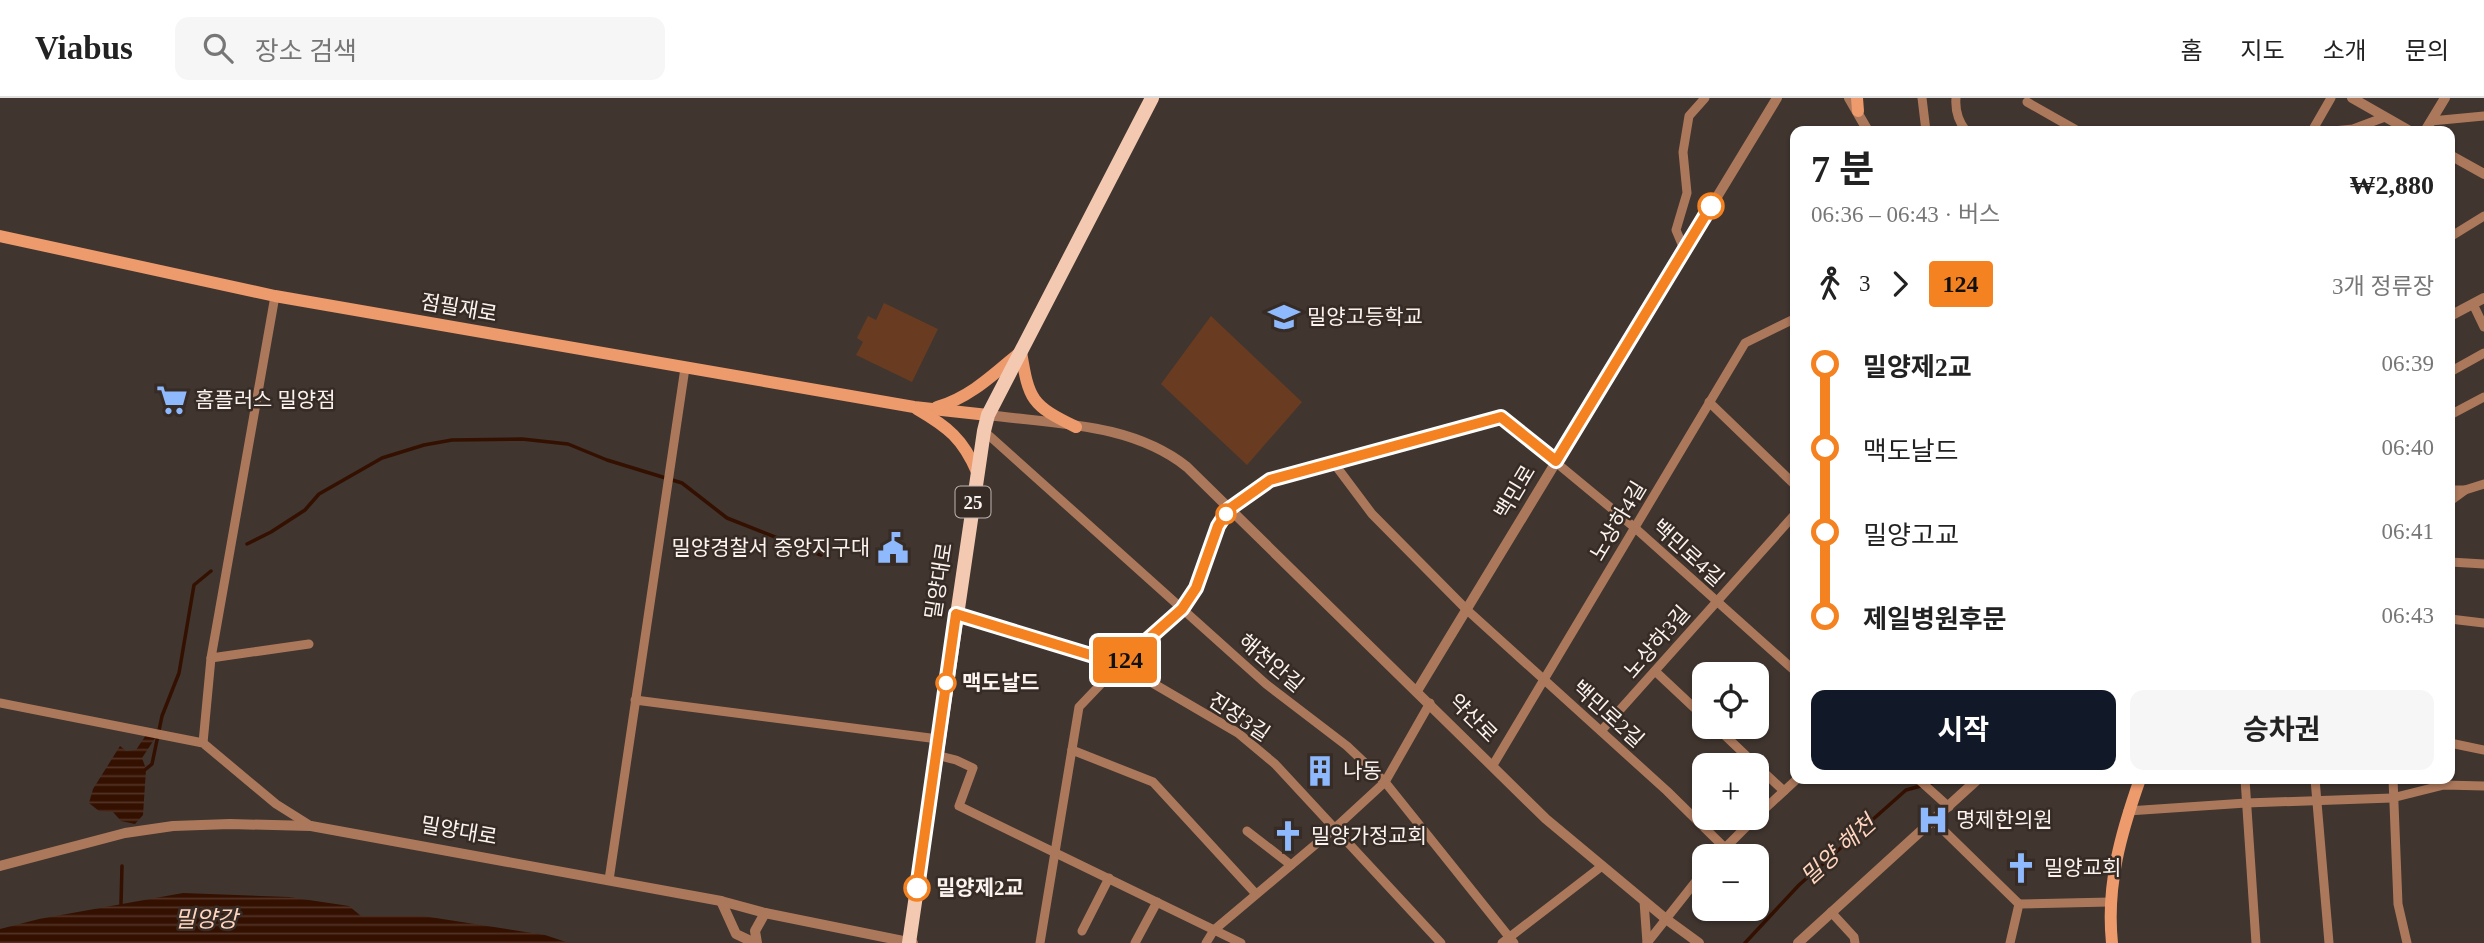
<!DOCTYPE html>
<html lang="ko">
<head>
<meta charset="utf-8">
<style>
  :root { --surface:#fff; --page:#f6f6f6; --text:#222; --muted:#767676; --line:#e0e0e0; --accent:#111827 }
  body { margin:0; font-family:"Times New Roman","Noto Sans KR",serif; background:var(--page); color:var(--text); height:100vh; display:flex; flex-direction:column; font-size:26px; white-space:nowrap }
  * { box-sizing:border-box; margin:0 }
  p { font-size:23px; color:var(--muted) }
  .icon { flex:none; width:38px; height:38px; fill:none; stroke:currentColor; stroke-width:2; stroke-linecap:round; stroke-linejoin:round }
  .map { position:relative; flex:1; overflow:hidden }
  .side { position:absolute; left:1790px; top:28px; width:665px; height:658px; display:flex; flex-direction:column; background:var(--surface); border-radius:14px; box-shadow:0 2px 5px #0004 }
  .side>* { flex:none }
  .badge { padding:0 14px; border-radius:5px; font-size:24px; line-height:46px }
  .controls { position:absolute; left:1692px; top:564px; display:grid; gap:14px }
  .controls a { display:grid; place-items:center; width:77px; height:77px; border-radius:14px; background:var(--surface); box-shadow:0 2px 5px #0004; font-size:35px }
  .map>.badge { position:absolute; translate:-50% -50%; box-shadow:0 0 0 4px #fff }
  .legs { display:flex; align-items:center; gap:10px; height:77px; padding:0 21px; font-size:23px }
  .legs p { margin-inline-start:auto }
  .summary { display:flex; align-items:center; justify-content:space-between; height:119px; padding:0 21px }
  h1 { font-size:38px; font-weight:700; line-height:52px }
  .action { display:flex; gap:14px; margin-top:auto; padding:14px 21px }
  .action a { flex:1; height:80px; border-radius:14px; background:var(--accent); color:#fff; font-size:28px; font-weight:700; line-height:80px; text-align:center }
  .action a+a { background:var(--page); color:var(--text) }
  ul { padding:0 21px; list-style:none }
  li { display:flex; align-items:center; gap:24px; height:84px; font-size:26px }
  li i { display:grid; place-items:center; width:10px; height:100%; margin:0 9px; background:currentColor }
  li i::after { content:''; width:18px; height:18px; margin:-9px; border:5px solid; border-radius:50%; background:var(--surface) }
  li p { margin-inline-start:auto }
  li:first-child i { background:linear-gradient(#0000 50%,currentColor 0) }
  li:last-child i { background:linear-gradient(currentColor 50%,#0000 0) }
  header { display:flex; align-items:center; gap:42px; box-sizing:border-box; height:98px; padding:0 35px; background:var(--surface); border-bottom:2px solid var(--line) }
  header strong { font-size:33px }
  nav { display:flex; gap:38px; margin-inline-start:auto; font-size:24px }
  .search { width:490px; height:63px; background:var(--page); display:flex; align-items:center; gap:18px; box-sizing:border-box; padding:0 24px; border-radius:14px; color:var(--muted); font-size:26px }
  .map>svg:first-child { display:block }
</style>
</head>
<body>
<header>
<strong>Viabus</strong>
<div class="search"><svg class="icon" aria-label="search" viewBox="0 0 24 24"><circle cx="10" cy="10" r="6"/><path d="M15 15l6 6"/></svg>장소 검색</div>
<nav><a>홈</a><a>지도</a><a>소개</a><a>문의</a></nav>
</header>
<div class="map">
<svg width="2484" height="845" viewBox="0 0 2484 845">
  <defs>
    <pattern id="water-rules" width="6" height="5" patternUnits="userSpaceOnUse" patternTransform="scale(1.75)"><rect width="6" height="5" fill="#341000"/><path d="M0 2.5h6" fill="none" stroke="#523326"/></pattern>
  </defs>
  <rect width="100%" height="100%" fill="#40352f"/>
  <g fill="#693c22">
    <path d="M884 205 938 231 912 284 856 257 863 244 857 240 868 218 876 222Z"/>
    <path d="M1211 218 1302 304 1247 367 1161 286Z"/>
  </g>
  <g fill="url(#water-rules)">
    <path d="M150 631H161L142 660 146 671 143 717 135 726 121 723 113 714 99 713 89 705 93 691 120 648 126 653 136 652Z"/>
    <path d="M183 795 289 799 349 808 361 818H423L545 837 569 845H0V831L39 821Z"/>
  </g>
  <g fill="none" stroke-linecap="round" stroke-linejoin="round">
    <g stroke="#341000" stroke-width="3.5">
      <path d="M247 446 271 434 305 412 319 396 382 360 424 347 452 342 522 341 568 346 607 362 682 385 727 420 821 457"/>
      <path d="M146 671 152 666 162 618 179 575 194 487 211 473"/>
      <path d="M121 806 122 768"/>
      <path d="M1745 845 1799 787 1906 692 1946 681"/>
    </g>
    <g stroke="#ac785b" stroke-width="9">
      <path d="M1922 0 1926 33"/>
      <path d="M1956 0C1955 12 1958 23 1966 33"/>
      <path d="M2027 4 2078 33"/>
      <path d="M2431 23 2484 18"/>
      <path d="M2312 33 2331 0"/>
      <path d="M2333 33 2353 31 2385 19"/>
      <path d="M2450 139 2484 118"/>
      <path d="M1684 151 1676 132 1687 95 1683 54 1689 18 1705 0"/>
      <path d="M275 198 211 560 309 546"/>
      <path d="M2473 206 2484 229"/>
      <path d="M2450 274 2484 255"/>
      <path d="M1709 304 1796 388"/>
      <path d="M2450 317 2484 299"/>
      <path d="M984 333 1266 586 1347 648 1385 684 1514 845"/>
      <path d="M1333 364 1372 416 1466 511 1667 693 1724 749"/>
      <path d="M2450 392H2465L2484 386"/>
      <path d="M2450 403 2465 392"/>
      <path d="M2450 464 2484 466"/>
      <path d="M956 516 1120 566 1238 635 1275 666 1441 845"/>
      <path d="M2450 521 2484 525"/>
      <path d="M1655 573 1704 619"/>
      <path d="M635 602 938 641"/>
      <path d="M0 605 203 645 276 706 311 728"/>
      <path d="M1715 628 1756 667"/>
      <path d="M1601 633 1796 415"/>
      <path d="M203 645 211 560"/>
      <path d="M2450 645 2484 652"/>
      <path d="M1072 652 1153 684 1256 796"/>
      <path d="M936 657 956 662 973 670 959 708 1241 845"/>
      <path d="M1493 667 1745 245 1796 220"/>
      <path d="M1757 668 1784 693"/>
      <path d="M1918 681 1949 709"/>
      <path d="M2245 681 2256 845"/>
      <path d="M2315 681 2329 845"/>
      <path d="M2393 681 2398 806 2407 845"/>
      <path d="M2128 713 2246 705 2392 700 2444 687 2484 688"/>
      <path d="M1757 718 1797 681"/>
      <path d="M1933 722 2019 806"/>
      <path d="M1247 733 1291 767"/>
      <path d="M1717 758 1756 719"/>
      <path d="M609 782 685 270"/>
      <path d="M1644 803 1647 845"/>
      <path d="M1831 814 1854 839 1855 845"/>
      <path d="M1082 833 1109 780"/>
      <path d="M1040 845 1079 609 1120 566 1182 511 1196 490 1218 428 1229 411 1270 382 1501 319 1634 429 1796 574"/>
      <path d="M1135 845 1157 804"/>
      <path d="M1206 845 1214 832 1335 730 1385 684 1430 605"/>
      <path d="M1502 845 1602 768"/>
      <path d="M1647 845 1704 773"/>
      <path d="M2010 845 2019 806 2110 804"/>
    </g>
    <g stroke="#ac785b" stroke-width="10">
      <path d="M1849 0 1868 33"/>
      <path d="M2352 0 2410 33"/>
      <path d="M2425 33 2445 0"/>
      <path d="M2450 57 2484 76"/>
      <path d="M2450 218 2484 200"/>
      <path d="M988 317C1056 326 1132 325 1187 369L1546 721 1666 821 1699 845"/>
      <path d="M1417 593 1777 0"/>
      <path d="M0 768 125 735 173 728 230 726 311 728 721 803 765 815 913 845"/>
      <path d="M721 803 736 836 755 845"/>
      <path d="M757 845 755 833 765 815"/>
      <path d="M1798 845 1978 681"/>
    </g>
    <g stroke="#ed9a6c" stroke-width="12">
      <path d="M1857 0 1858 13"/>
      <path d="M0 138 275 198 914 309 988 317"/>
      <path d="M1021 254C1029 302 1031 307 1076 329"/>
      <path d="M937 309C969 300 993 277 1018 256"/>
      <path d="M917 311C948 329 963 341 977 374"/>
      <path d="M2112 845C2106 787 2121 735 2140 681"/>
    </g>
    <path stroke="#f4c9b2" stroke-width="14" d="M909 845 984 333 988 317 1152 0"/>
  </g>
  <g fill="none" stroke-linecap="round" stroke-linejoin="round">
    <defs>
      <path id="line-1" d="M917 790 956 516 1120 566 1182 511 1196 490 1218 428 1229 411 1270 382 1501 319 1556 363 1711 108"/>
    </defs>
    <use href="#line-1" stroke="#fff" stroke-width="16"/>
    <use href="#line-1" stroke="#f58220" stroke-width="10"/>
  </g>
  <defs>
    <symbol id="school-bare" viewBox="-9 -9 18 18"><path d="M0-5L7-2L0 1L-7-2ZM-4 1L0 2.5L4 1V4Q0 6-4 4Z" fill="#8eb9fd" stroke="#362b25" stroke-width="2.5" paint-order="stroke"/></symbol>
    <symbol id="supermarket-bare" viewBox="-9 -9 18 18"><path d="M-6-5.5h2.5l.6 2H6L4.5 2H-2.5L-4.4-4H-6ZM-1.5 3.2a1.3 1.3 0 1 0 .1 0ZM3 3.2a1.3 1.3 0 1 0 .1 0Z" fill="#8eb9fd" stroke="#362b25" stroke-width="2.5" paint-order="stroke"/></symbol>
    <symbol id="civic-bare" viewBox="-9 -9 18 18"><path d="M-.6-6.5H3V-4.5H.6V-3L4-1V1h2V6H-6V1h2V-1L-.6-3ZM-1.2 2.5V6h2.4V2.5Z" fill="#8eb9fd" stroke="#362b25" stroke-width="2.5" paint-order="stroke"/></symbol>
    <symbol id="building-bare" viewBox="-9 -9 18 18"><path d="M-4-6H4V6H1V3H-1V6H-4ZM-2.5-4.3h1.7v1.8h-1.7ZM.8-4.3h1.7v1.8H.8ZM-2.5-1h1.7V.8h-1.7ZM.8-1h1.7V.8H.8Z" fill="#8eb9fd" stroke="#362b25" stroke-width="2.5" paint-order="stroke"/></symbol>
    <symbol id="hospital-bare" viewBox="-9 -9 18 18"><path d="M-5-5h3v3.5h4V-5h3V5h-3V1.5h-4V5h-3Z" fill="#8eb9fd" stroke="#362b25" stroke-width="2.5" paint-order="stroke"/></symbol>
    <symbol id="church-bare" viewBox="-9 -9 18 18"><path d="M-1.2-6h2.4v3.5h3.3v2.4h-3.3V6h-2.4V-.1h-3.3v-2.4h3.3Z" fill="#8eb9fd" stroke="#362b25" stroke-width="2.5" paint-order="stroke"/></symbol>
  </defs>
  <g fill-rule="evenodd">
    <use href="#school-bare" x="1262" y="197" width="44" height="44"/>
    <use href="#supermarket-bare" x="150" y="280" width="44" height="44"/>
    <use href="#civic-bare" x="871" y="428" width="44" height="44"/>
    <use href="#building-bare" x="1298" y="651" width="44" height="44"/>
    <use href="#hospital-bare" x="1911" y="700" width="44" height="44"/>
    <use href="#church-bare" x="1266" y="716" width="44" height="44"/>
    <use href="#church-bare" x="1999" y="748" width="44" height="44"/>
  </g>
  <g fill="#fff" stroke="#f58220" stroke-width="3.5">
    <circle cx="1711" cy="108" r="12"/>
    <circle cx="1226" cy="416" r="9"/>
    <circle cx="946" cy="585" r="9"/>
    <circle cx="917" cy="790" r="12"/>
  </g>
  <g text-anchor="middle" stroke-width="5" stroke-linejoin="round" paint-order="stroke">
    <rect fill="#362b25" stroke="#c0b7b2" stroke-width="2" x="955.5" y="388.5" width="35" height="31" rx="5"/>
    <g font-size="19" font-weight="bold" fill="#fbf3ef">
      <text x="973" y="411">25</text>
    </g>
    <g font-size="21" fill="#fbf3ef" stroke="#362b25">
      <text transform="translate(459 210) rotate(10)" y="7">점필재로</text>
      <text transform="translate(1515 394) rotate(-59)" y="7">백민로</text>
      <text transform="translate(1618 423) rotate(-59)" y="7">노상하4길</text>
      <text transform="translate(1688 455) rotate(42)" y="7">백민로4길</text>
      <text transform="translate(939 483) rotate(-81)" y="7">밀양대로</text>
      <text transform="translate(1657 544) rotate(-49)" y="7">노상하3길</text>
      <text transform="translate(1271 565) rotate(40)" y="7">해천안길</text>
      <text transform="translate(1608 616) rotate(42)" y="7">백민로2길</text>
      <text transform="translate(1239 619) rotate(34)" y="7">진장3길</text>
      <text transform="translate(1473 620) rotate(45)" y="7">약산로</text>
      <text transform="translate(459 733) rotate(10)" y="7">밀양대로</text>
    </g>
    <g font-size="21" fill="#fbf3ef" stroke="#362b25" text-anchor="start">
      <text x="1307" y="226">밀양고등학교</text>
      <text x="195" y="309">홈플러스 밀양점</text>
      <text x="870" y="457" text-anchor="end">밀양경찰서 중앙지구대</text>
      <text x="1343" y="680">나동</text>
      <text x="1956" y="729">명제한의원</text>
      <text x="1311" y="745">밀양가정교회</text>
      <text x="2044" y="777">밀양교회</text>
    </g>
    <g font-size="21" font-weight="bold" fill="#fbf3ef" stroke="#362b25" text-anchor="start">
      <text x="962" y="592">맥도날드</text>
      <text x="936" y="797">밀양제2교</text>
    </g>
    <g font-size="23" font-style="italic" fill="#ffd4be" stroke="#362b25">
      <text transform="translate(1838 752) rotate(-42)" y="8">밀양 해천</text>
      <text x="206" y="829">밀양강</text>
    </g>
  </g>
</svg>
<div class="controls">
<a><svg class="icon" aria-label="locate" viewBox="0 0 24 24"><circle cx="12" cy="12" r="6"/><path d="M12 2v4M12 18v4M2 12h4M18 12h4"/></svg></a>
<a>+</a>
<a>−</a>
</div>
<b class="badge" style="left:1125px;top:562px;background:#f58220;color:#111">124</b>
<section class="side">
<div class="summary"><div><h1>7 분</h1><p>06:36 – 06:43 · 버스</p></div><b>₩2,880</b></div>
<div class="legs"><svg class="icon" aria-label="walk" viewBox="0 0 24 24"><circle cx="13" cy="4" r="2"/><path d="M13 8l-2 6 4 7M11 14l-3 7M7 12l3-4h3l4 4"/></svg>3<svg class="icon" aria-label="forward" viewBox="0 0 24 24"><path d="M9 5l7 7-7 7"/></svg><b class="badge" style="background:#f58220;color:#111">124</b><p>3개 정류장</p></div>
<ul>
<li><i style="color:#f58220"></i><b>밀양제2교</b><p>06:39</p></li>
<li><i style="color:#f58220"></i><span>맥도날드</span><p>06:40</p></li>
<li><i style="color:#f58220"></i><span>밀양고교</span><p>06:41</p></li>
<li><i style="color:#f58220"></i><b>제일병원후문</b><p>06:43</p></li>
</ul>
<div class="action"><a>시작</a><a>승차권</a></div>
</section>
</div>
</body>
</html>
